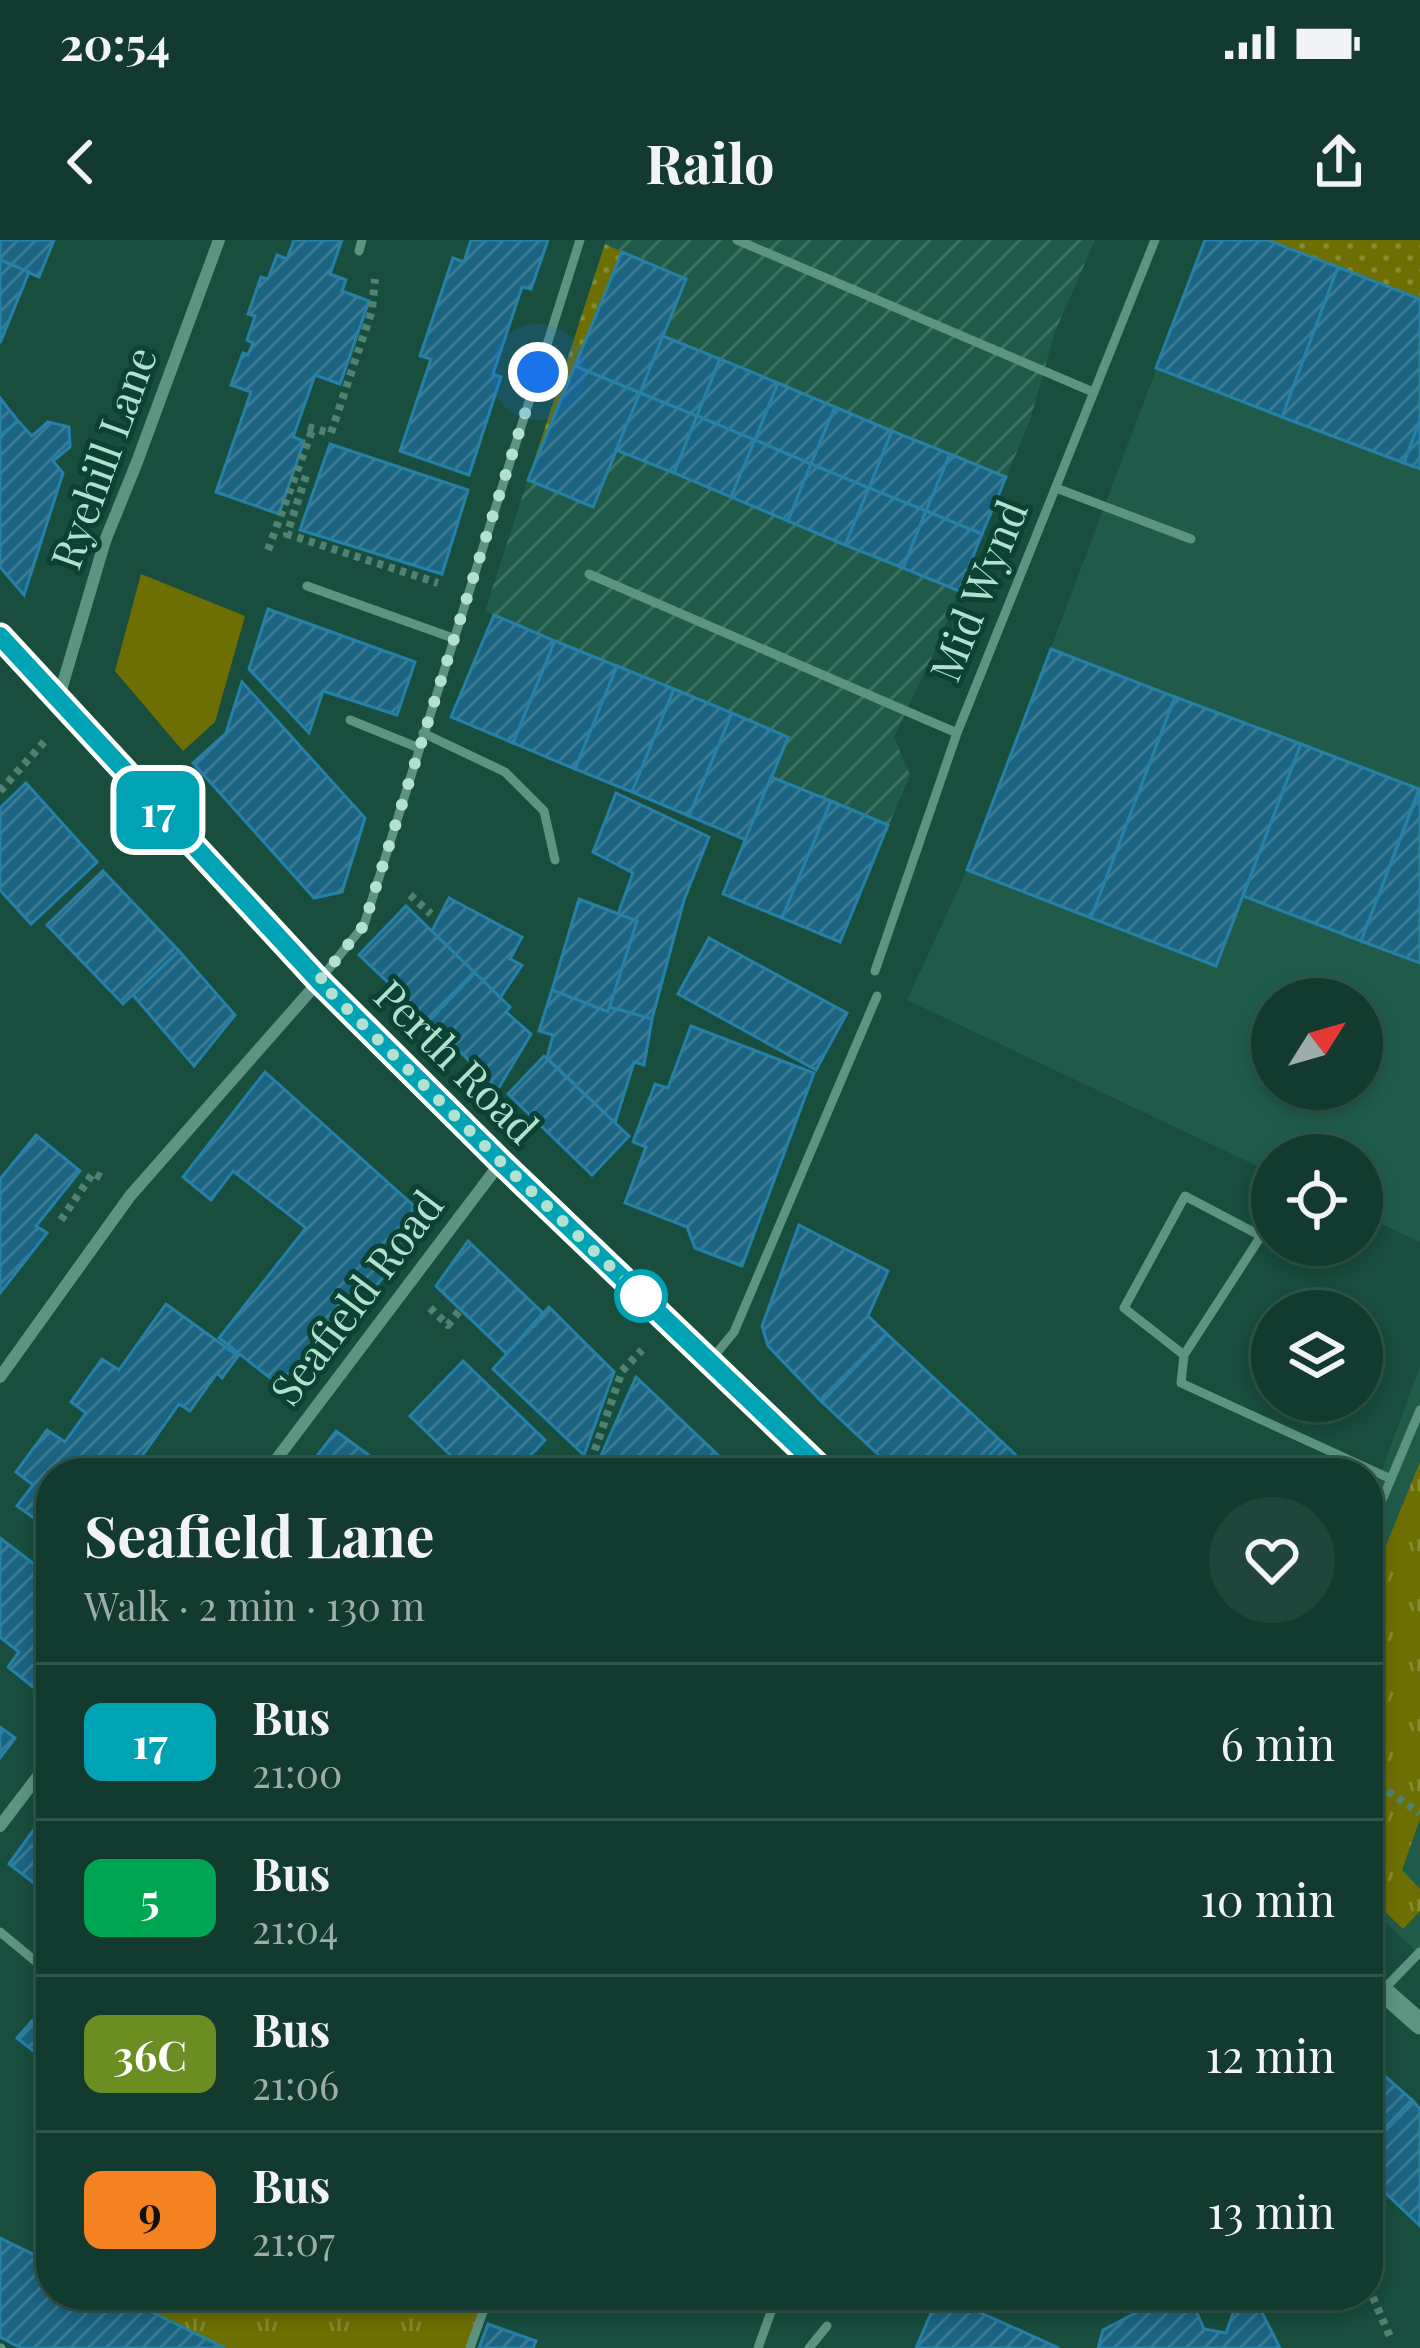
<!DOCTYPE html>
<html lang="en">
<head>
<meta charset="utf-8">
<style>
  :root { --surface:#133a2e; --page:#20453a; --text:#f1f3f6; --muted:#9dadaa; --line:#32544a }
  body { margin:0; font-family:"Playfair Display",serif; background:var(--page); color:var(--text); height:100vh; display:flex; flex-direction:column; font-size:45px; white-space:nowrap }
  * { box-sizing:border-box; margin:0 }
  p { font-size:39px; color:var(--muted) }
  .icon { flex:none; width:66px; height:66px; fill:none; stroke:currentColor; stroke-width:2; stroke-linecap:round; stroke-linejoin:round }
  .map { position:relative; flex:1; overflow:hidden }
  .drawer { position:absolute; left:36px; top:1218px; width:1347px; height:852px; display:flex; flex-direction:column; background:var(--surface); border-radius:48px; box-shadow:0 6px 18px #0003,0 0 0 3px var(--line) }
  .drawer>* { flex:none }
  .badge { padding:0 24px; border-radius:18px; font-size:42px; line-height:78px }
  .needle { width:78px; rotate:53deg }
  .controls { position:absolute; left:1251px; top:738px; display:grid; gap:24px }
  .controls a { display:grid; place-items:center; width:132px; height:132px; border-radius:50%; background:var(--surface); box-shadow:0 6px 18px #0003,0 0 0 3px var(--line); font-size:60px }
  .you { position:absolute; width:60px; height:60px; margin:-30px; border:9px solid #fff; border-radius:50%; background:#1a73e8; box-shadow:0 0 0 18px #1a73e833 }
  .map>.badge { position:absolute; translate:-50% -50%; box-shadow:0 0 0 6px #fff }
  .round { display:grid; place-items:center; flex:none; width:126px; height:126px; border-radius:63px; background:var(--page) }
  .headline { display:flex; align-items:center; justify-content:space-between; height:204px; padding:0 48px }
  h1 { font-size:57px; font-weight:700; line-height:90px }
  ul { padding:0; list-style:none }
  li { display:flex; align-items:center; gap:36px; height:156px; padding:0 48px; border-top:3px solid var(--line) }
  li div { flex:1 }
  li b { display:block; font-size:45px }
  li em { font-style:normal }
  li .badge { min-width:132px; font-weight:700; text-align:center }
  .status { display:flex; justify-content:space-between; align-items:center; height:84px; padding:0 60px; background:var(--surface); direction:ltr }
  .status svg { height:33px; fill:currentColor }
  header { display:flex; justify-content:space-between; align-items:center; height:156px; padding:0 48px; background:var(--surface); font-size:54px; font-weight:700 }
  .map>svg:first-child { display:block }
</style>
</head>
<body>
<div class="status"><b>20:54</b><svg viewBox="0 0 49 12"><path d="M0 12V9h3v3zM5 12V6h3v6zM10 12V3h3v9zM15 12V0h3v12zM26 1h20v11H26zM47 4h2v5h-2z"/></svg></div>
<header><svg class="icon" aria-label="back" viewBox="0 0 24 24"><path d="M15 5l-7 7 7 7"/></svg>Railo<svg class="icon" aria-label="share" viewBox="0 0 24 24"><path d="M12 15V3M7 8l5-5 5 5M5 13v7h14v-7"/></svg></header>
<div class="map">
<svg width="1420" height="2108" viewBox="0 0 1420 2108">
  <defs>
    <pattern id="industrial-furrows" width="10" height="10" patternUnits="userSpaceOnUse" patternTransform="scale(3)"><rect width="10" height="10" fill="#205b4a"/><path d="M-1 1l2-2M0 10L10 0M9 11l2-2" fill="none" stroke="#3e7263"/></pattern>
    <pattern id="grass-dots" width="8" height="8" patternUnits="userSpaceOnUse" patternTransform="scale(3)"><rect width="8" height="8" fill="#6d6f02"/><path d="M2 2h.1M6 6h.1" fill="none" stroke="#868a32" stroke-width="1.8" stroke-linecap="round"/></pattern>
    <pattern id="park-tufts" width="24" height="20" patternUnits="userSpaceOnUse" patternTransform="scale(3)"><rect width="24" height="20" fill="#6d6f02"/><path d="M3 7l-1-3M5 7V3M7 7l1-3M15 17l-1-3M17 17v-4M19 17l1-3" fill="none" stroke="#868a32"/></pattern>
    <pattern id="building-hatch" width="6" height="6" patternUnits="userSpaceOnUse" patternTransform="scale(3)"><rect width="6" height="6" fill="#1b6482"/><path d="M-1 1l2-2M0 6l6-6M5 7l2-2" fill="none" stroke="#3a7a93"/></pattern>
  </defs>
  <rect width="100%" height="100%" fill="#194d3e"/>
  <g fill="#205b4a" fill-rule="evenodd">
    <path d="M1205 0H1420V1002L1362 975V915H1272V933L907 760 967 630ZM1272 759H1362V849H1272Z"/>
    <path d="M1420 1126V1715L1368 1665V1268Z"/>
  </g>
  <path fill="url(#industrial-furrows)" d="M606 0H1095L1055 92 1030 180 936 408 894 497 910 535 840 702 723 654 745 599 451 477 493 376 485 371Z"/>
  <g fill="url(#grass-dots)">
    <path d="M1267 0H1420V59Z"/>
    <path d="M605 4 622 12 528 240Z"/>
  </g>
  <g fill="url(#park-tufts)">
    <path d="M1420 1222V1579L1402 1630 1420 1649V1671L1403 1689 1368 1655V1350Z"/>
    <path d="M117 2055H445L487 2062 470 2108H226Z"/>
  </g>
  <path fill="#6d6f02" d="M141 334 245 376 215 482 183 511 115 431Z"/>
  <g fill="url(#building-hatch)" stroke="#2681a7" stroke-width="3">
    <path d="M0 0H54L39 37 0 20Z"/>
    <path d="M294 0H342L330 34 346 40 342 51 369 61 340 144 315 135 293 197 304 201 279 274 216 252 251 152 231 145 243 113 248 115 253 103 247 100 255 76 248 74 261 37 268 39 277 15 287 19Z"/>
    <path d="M548 0 531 49 522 47 493 134 501 137 469 235 400 211 431 119 420 116 453 18 464 22 471 0Z"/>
    <path d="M1205 0H1267L1338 27 1282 177 1156 128Z"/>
    <path d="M622 12 686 39 640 153 575 126Z"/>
    <path d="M0 20 29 32 0 103Z"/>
    <path d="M1338 27 1420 59V180L1404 223 1282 177Z"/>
    <path d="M663 96 720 119 697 176 640 153Z"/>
    <path d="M720 119 778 143 755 200 697 176Z"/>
    <path d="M575 126 640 153 593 267 528 240Z"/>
    <path d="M778 143 835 167 811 224 755 200Z"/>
    <path d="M640 153 697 176 674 233 616 210Z"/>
    <path d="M0 158 18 181 0 196Z"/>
    <path d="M835 167 892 191 869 248 811 224Z"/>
    <path d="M697 176 755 200 731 257 674 233Z"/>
    <path d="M1420 180V229L1404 223Z"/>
    <path d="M18 181 32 196 48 182 69 187 70 207 53 221 63 233 24 355 0 327V196Z"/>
    <path d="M892 191 950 214 926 271 869 248Z"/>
    <path d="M755 200 811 224 788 281 731 257Z"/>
    <path d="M330 204 468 250 442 334 300 290Z"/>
    <path d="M950 214 1006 237 982 294 926 271Z"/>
    <path d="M811 224 869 248 845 305 788 281Z"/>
    <path d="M869 248 926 271 903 328 845 305Z"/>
    <path d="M926 271 982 294 959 351 903 328Z"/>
    <path d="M268 369 415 422 397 475 323 451 309 493 249 429Z"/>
    <path d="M494 375 555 401 513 503 451 477Z"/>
    <path d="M555 401 617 426 575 529 513 503Z"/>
    <path d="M1051 409 1175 457 1091 678 967 630Z"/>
    <path d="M617 426 674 449 632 552 575 529Z"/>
    <path d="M242 442 365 578 342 652 314 658 193 523 226 493Z"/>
    <path d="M674 449 732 473 689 576 632 552Z"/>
    <path d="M1175 457 1301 504 1216 726 1091 678Z"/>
    <path d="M732 473 788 497 746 600 689 576Z"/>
    <path d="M1301 504 1419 549 1361 701 1243 656Z"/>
    <path d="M771 537 831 561 782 678 723 654Z"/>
    <path d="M26 543 97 622 31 684 0 650V568Z"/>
    <path d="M1420 548V723L1361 701Z"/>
    <path d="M616 553 709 597 684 660 652 779 609 767 637 681 618 674 633 633 593 612Z"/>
    <path d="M831 561 888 585 840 702 782 678Z"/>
    <path d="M103 631 179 711 123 764 47 685Z"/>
    <path d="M449 658 522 697 510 719 522 725 500 758 432 691Z"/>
    <path d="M579 659 637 681 608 772 552 750Z"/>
    <path d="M406 666 475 733 429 781 359 715Z"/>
    <path d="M709 698 847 773 816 830 678 754Z"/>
    <path d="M179 711 235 775 194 826 133 755Z"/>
    <path d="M475 733 510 767 506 772 531 794 498 849 429 781Z"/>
    <path d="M552 750 608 772 609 767 652 779 644 825 634 822 615 883 547 818 553 795 539 791Z"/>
    <path d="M691 786 814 833 742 1026 695 1008 687 987 625 963 646 907 633 902 655 844 668 848Z"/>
    <path d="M544 816 629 896 592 935 508 854Z"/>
    <path d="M265 832 413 965 408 1008 287 1151 219 1098 306 988 233 931 211 960 183 937Z"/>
    <path d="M36 895 80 931 36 986 47 993 0 1053V939Z"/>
    <path d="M799 985 888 1031 868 1076 887 1094 822 1162 768 1106 762 1086Z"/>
    <path d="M468 1001 543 1073 507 1114 436 1046Z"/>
    <path d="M166 1064 238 1116 222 1138 217 1133 190 1171 179 1164 130 1233H51V1290L17 1266 33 1245 16 1232 47 1190 65 1202 86 1173 71 1162 102 1119 119 1130Z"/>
    <path d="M549 1067 614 1132 584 1215 493 1129Z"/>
    <path d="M887 1094 1002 1202 973 1233H898L822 1162Z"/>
    <path d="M463 1121 545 1200 514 1233H469L410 1176Z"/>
    <path d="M636 1137 719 1216 709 1233H618L600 1218Z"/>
    <path d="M336 1191 393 1233H304Z"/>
    <path d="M1002 1202 1035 1233H973Z"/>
    <path d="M0 1298 51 1337V1456L48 1459 8 1427 19 1412 0 1397Z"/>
    <path d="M0 1487 15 1498 0 1518Z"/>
    <path d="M51 1566V1656L9 1624Z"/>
    <path d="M32 1781 51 1796V1825L17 1798Z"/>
    <path d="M1368 1821 1412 1860 1368 1905Z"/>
    <path d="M1412 1860 1420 1869V1986L1368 1936V1905Z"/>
    <path d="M0 1998 51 2023V2055H117L225 2108H21L0 2097Z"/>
    <path d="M939 2055H941L1059 2108H916Z"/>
    <path d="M1170 2055H1189L1204 2089 1226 2093 1235 2068 1253 2055 1280 2108H1098L1103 2090Z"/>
    <path d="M488 2084 536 2101 533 2108H479Z"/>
  </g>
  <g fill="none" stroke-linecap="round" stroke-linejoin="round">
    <g stroke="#508172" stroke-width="8" stroke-dasharray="6 6" stroke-linecap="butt">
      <path d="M308 187 331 193 372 70 375 39"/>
      <path d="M306 236 287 294 438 343"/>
      <path d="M268 310 313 188"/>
      <path d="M0 551 45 501"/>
      <path d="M410 655 431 674"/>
      <path d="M61 980 93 933 104 939"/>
      <path d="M430 1068 448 1085 461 1069"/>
      <path d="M587 1233 622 1131 642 1110"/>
      <path d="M1368 1538 1420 1573"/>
      <path d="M1368 2046 1391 2099"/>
    </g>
    <g stroke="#5d9381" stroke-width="9">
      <path d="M737 0 1093 152"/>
      <path d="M359 11 362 0"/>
      <path d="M1056 248 1191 299"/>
      <path d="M589 334 957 493"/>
      <path d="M307 346 453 398"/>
      <path d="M350 480 419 508"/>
      <path d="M423 493 505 532 544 571 555 620"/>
      <path d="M875 731 957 493 1155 0"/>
      <path d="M319 741 364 685 580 0"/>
      <path d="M1184 1115 1261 996 1185 956 1124 1068 1184 1115 1181 1143 1391 1239"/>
      <path d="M710 1121 734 1092 877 756"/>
      <path d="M1380 1265 1420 1170"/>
      <path d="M0 1692 51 1734"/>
      <path d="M1382 1751 1420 1712"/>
      <path d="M0 2108H1"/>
      <path d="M470 2108 489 2055"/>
      <path d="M758 2108 777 2055"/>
      <path d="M809 2108 827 2086"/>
    </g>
    <g stroke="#5d9381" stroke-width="12">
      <path d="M58 460 105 301 137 222 219 0"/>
      <path d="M0 1137 130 956 319 741"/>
      <path d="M266 1233 501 922"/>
      <path d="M0 1586 51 1519"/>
    </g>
    <g stroke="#5d9381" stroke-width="21">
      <path d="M0 396 319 741 501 922 826 1233"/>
      <path d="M1368 1738 1420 1784"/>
    </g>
  </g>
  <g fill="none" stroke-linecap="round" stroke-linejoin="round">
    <defs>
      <path id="line" d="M0 396 319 741 501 922 826 1233"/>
    </defs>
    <use href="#line" stroke="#fff" stroke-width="27"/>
    <use href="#line" stroke="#00a3b4" stroke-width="18"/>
    <path stroke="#b4e0d0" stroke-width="12" stroke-dasharray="0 21.6" d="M538 132 364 685 319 741 501 922 641 1056"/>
  </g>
  <circle fill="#fff" stroke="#00a3b4" stroke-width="6" cx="641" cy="1056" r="24"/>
  <g text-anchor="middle" stroke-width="10" stroke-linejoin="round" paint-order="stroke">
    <g font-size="42" fill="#b4e0d0" stroke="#0b4234">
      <text transform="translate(104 218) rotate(-70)" y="15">Ryehill Lane</text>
      <text transform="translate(979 351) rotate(-68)" y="15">Mid Wynd</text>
      <text transform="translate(456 822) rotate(45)" y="15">Perth Road</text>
      <text transform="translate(357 1058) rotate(-53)" y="15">Seafield Road</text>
    </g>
  </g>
</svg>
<div class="controls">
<a><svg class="needle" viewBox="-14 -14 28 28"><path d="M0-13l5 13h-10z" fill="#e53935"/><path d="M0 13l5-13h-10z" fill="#9dadaa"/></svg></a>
<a><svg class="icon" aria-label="locate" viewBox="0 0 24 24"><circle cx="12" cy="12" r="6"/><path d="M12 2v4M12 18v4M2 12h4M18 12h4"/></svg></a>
<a><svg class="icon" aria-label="layers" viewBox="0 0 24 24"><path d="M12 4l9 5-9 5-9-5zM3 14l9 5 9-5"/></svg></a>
</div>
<div class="you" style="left:538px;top:132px"></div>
<b class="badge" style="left:158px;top:570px;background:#00a3b4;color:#fff">17</b>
<section class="drawer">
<div class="headline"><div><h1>Seafield Lane</h1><p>Walk · 2 min · 130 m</p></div><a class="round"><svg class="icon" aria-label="heart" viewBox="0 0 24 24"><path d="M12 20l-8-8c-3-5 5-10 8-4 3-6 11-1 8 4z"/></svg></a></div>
<ul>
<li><span class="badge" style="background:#00a3b4;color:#fff">17</span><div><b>Bus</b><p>21:00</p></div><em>6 min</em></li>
<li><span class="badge" style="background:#00a651;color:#fff">5</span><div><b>Bus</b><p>21:04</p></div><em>10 min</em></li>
<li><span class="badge" style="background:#6b8e23;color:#fff">36C</span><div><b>Bus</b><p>21:06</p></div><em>12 min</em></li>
<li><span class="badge" style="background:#f58220;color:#111">9</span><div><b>Bus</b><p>21:07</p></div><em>13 min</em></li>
</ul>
</section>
</div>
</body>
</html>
